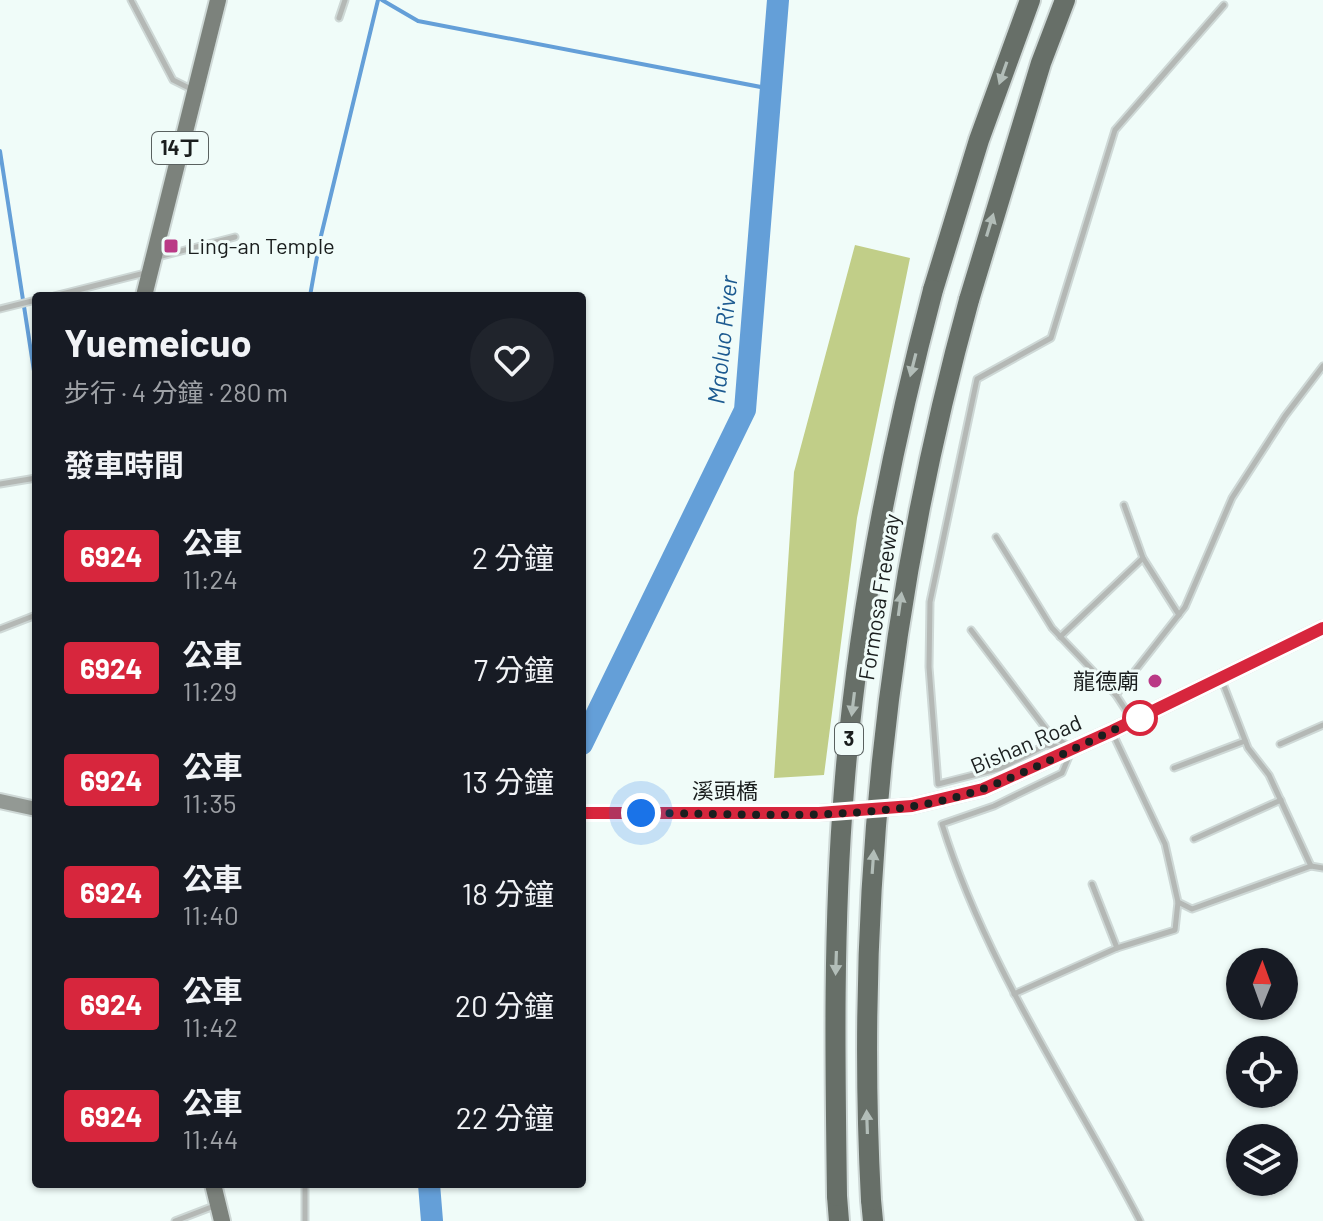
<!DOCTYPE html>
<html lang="zh-TW">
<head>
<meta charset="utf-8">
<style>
  :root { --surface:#171b24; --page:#20242c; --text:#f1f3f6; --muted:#9ea1a6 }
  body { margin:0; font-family:Barlow,"Noto Sans TC",sans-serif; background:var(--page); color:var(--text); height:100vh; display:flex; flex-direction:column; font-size:30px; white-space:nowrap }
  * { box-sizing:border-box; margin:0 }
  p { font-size:26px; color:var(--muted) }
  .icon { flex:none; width:44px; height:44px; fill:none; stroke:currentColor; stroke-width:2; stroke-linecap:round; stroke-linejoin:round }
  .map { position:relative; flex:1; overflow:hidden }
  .drawer { position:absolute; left:32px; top:292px; width:554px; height:896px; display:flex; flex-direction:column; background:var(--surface); border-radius:8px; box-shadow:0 2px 6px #0004 }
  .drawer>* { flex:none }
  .badge { padding:0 16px; border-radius:6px; font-size:28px; line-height:52px }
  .needle { width:52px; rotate:1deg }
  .fabs { position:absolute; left:1226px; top:948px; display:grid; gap:16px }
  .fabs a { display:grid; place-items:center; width:72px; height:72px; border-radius:50%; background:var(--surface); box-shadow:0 2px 6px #0004; font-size:40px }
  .you { position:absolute; width:40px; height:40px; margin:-20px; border:6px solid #fff; border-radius:50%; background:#1a73e8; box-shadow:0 0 0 12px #1a73e833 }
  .map>.badge { position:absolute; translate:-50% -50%; box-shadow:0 0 0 4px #fff }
  h2 { padding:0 32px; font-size:30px; line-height:72px }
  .round { display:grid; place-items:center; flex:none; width:84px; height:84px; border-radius:42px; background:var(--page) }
  .head { display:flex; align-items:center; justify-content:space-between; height:136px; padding:0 32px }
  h1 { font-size:38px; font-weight:700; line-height:60px }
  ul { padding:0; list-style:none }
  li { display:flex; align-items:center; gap:24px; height:112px; padding:0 32px }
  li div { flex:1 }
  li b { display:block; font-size:30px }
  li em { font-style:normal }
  li .badge { min-width:88px; font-weight:700; text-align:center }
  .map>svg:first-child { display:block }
</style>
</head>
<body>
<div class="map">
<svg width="1323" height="1221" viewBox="0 0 1323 1221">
  <rect width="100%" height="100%" fill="#f0fcf9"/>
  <path fill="#c1ce88" d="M855 245 910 258 857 518 824 775 774 778 794 472Z"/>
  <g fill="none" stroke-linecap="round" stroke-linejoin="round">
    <g stroke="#649fd8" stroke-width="4">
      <path d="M382 0 418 21 771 89"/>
      <path d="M0 151 36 384"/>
      <path d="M310 296 320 240 378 0"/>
    </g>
    <g stroke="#649fd8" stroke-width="22">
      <path d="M582 744 745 410 778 0"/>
      <path d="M429 1184 432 1221"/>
    </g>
    <defs>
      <g id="service">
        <path d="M131 0 173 80 193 90"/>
        <path d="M339 18 345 0"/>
        <path d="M158 257 235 237"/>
        <path d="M54 296 145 273"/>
        <path d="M0 309 36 300"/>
        <path d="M0 484 36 478"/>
        <path d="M1124 505 1143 558 1179 615"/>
        <path d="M996 537 1052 628 1116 695 1131 718"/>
        <path d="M0 629 36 615"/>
        <path d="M971 630 1049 733 1068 746"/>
        <path d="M1060 637 1143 558"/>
        <path d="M1222 681 1248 748 1269 775 1311 866"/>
        <path d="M1116 695 1185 607 1232 498 1285 416 1323 366"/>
        <path d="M1112 732 1165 844 1178 902 1192 909 1311 866 1323 868"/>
        <path d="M1280 744 1323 725"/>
        <path d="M1063 748 1046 745 1001 768 938 784 929 667 930 602 977 379 1051 338 1115 130 1224 5"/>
        <path d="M1070 754 1062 773 994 806 942 824C986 966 1072 1090 1140 1221"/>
        <path d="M1174 768 1245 741"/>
        <path d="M1194 839 1281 800"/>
        <path d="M1092 884 1117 948"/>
        <path d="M1014 994 1117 948 1175 930 1178 902"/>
        <path d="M305 1184V1221"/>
        <path d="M175 1221 214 1206"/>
      </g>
      <g id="secondary">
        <path d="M0 801 36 809"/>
        <path d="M582 813H819L912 806 983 789 1112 731 1323 628"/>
      </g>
      <g id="primary">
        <path d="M144 296 218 0"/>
        <path d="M213 1184 222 1221"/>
      </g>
      <g id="motorway">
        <path d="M933 290 979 140 1030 0"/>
        <path d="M969 300 1041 63 1065 0"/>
        <path d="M837 1196 839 1221"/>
        <path d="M871 1200 873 1221"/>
      </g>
    </defs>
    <use href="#service" stroke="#ced8d6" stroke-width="9"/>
    <use href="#secondary" stroke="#ced8d6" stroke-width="18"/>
    <use href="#primary" stroke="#ced8d6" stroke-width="20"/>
    <use href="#motorway" stroke="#ced8d6" stroke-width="24"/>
    <use href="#service" stroke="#b4b8b5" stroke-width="5"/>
    <use href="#secondary" stroke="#939994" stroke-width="14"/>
    <use href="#primary" stroke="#7c827c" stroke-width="16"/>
    <use href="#motorway" stroke="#676f68" stroke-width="20"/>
    <defs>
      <g id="motorway-bridge">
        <path d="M837 1196C835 1061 833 925 844 790 857 621 890 453 933 290"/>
        <path d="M871 1200C855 895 888 594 969 300"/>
      </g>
    </defs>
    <use href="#motorway-bridge" stroke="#ced8d6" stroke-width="24" stroke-linecap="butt"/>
    <use href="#motorway-bridge" stroke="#676f68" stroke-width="20"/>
  </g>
  <defs><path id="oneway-solid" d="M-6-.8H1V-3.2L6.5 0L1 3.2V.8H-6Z" transform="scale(2)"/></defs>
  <g fill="#b2bdb8">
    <use href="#oneway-solid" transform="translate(1003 73) rotate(109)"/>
    <use href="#oneway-solid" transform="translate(990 225) rotate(-73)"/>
    <use href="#oneway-solid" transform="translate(913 365) rotate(104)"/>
    <use href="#oneway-solid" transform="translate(900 604) rotate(-82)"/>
    <use href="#oneway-solid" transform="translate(853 704) rotate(97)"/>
    <use href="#oneway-solid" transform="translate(873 862) rotate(-86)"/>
    <use href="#oneway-solid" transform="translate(836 963) rotate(92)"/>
    <use href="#oneway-solid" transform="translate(867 1122) rotate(-92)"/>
  </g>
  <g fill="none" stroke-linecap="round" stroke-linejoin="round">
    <defs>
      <path id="line" d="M582 813H819L912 806 983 789 1112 731 1323 628"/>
    </defs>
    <use href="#line" stroke="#fff" stroke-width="18"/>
    <use href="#line" stroke="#d7263d" stroke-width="12"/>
    <path stroke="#1a1e1e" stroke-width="8" stroke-dasharray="0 14.4" d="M641 813C747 813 886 825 985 788 1038 768 1088 741 1140 718"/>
  </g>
  <g fill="#ba3a86" stroke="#f0fcf9" stroke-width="3">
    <rect x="163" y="238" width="16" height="16" rx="4"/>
    <circle cx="1155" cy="681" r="8"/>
  </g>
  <circle fill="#fff" stroke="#d7263d" stroke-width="4" cx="1140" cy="718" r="16"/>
  <g text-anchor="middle" stroke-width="6" stroke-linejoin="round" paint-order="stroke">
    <g fill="#f0fcf9" stroke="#5a6160" stroke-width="2">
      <rect x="152" y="132" width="56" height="32" rx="6"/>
      <rect x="835" y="723" width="28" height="32" rx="6"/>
    </g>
    <g font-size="20" font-weight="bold" fill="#1a1e1e">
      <text x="180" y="155">14丁</text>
      <text x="849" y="746">3</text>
    </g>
    <g font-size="22" fill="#1a1e1e" stroke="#f0fcf9" text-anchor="start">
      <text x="187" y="254">Ling-an Temple</text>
      <text x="1139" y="689" text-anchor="end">龍德廟</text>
    </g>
    <g font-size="22" fill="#1a1e1e" stroke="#f0fcf9">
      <text transform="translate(879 597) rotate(-81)" y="8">Formosa Freeway</text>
      <text transform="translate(1026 744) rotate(-23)" y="8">Bishan Road</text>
      <text x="725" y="799">溪頭橋</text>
    </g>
    <g font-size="24" font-style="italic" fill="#1c5a90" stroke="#f0fcf9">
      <text transform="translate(723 340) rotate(-84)" y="8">Maoluo River</text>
    </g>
  </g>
</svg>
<div class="fabs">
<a><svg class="needle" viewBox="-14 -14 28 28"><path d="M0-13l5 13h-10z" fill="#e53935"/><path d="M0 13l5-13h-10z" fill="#9ea1a6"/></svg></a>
<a><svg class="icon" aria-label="locate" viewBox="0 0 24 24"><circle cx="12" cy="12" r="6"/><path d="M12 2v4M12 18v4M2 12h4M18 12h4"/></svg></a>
<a><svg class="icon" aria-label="layers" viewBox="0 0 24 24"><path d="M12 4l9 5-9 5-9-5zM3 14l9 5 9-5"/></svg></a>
</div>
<div class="you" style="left:641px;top:813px"></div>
<section class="drawer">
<div class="head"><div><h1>Yuemeicuo</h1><p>步行 · 4 分鐘 · 280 m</p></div><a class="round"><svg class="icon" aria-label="heart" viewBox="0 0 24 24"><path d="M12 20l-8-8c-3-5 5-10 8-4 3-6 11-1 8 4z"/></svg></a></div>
<h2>發車時間</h2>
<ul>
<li><span class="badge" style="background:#d7263d;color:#fff">6924</span><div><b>公車</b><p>11:24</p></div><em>2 分鐘</em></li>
<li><span class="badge" style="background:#d7263d;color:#fff">6924</span><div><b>公車</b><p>11:29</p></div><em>7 分鐘</em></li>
<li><span class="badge" style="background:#d7263d;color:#fff">6924</span><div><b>公車</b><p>11:35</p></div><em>13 分鐘</em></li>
<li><span class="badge" style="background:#d7263d;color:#fff">6924</span><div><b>公車</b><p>11:40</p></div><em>18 分鐘</em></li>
<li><span class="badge" style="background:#d7263d;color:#fff">6924</span><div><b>公車</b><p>11:42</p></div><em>20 分鐘</em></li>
<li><span class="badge" style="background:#d7263d;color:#fff">6924</span><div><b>公車</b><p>11:44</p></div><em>22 分鐘</em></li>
</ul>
</section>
</div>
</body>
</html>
